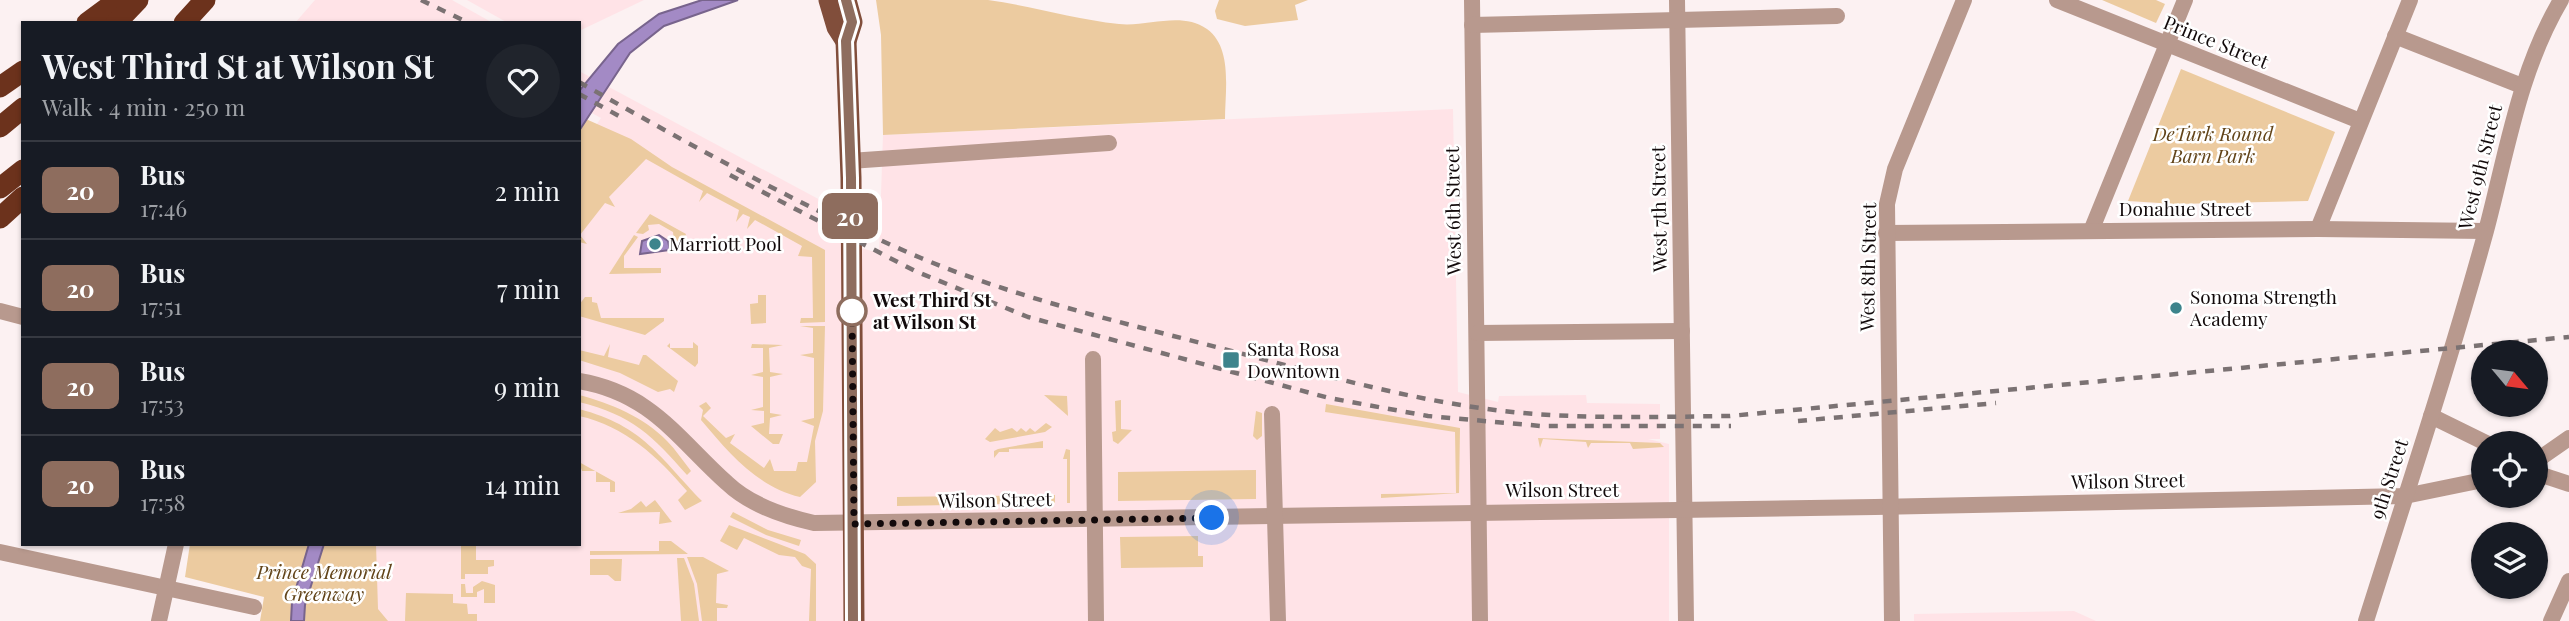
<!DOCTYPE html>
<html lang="en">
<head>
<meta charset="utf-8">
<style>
  :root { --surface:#171b24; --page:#20242c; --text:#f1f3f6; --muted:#9ea1a6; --line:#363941 }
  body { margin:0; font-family:"Playfair Display",serif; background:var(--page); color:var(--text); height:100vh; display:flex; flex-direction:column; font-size:26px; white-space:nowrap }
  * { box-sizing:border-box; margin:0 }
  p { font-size:23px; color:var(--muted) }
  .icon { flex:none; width:38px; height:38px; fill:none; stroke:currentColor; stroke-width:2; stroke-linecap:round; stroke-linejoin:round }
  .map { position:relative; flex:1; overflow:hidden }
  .panel { position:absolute; left:21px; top:21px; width:560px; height:525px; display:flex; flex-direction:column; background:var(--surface); border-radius:0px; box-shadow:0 2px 5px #0004 }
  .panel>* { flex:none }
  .badge { padding:0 14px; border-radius:10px; font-size:24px; line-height:46px }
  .needle { width:46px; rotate:119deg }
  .tools { position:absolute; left:2471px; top:340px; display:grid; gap:14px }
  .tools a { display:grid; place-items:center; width:77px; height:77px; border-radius:50%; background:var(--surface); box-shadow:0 2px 5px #0004; font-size:35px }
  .you { position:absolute; width:35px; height:35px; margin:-18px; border:5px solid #fff; border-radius:50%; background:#1a73e8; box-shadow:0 0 0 10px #1a73e833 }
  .map>.badge { position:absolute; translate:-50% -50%; box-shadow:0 0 0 4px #fff }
  .round { display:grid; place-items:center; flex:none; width:74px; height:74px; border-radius:37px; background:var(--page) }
  .head { display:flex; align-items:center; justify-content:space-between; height:119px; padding:0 21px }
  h1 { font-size:33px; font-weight:700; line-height:52px }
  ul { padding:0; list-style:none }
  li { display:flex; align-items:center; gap:21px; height:98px; padding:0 21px; border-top:2px solid var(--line) }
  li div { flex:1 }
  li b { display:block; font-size:26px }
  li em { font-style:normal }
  li .badge { min-width:77px; font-weight:700; text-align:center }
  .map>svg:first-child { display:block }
</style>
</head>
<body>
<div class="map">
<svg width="2569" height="621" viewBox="0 0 2569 621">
  <rect width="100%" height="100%" fill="#fcf1f2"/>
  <g fill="#ffe3e7">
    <path d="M315 0H452L493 23H295Z"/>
    <path d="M467 0H644L579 31V23H508Z"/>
    <path d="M579 71 824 202 825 238 879 253 883 135 1453 109 1458 392 1498 402 1499 396H1502L1586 395 1587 403 1660 404V439H1648L1669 444V621H320L338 544H579V150L601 118 579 106Z"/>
    <path d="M2074 611 2096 621H1914V614Z"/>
  </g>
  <g fill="#eccba0">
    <path d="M876 0C912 0 951 0 988 0 1032 6 1074 19 1119 24 1148 27 1181 11 1207 29 1233 48 1225 91 1225 119L883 135 881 35Z"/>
    <path d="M1219 0H1308L1295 5 1298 20 1245 26 1217 19 1215 11Z"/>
    <path d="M2102 0H2156L2165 4 2156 23Z"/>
    <path d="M2181 69 2335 132 2308 201 2175 204 2128 201Z"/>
    <path d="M579 116 631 139 672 167 825 250V322L800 323 801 318H813L812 257 798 256 802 246 755 220 747 229 750 217 743 214 736 222 739 210 707 193 699 202 703 191 646 159 609 197 615 207 605 203 580 235 587 244 579 242Z"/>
    <path d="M650 214 686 234 680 250H675L673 232 659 224 648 225 649 230 643 234 636 233Z"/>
    <path d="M634 235 638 237 624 256V268H661V273L609 274Z"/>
    <path d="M758 295H766V323L751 324 750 304 758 303Z"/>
    <path d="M585 297H592V302L597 303 601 318H664V321L645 335 579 316V305Z"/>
    <path d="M800 326H825L823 411 815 441 816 482 800 497C756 486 729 453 701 420L703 410 699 406 706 402 711 408 703 416 726 438 735 434 730 443 764 468 770 459 774 471H796L798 462H807L814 426 801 421 814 418V358L800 355 813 353V328Z"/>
    <path d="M693 342 698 346V363L695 367 667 346 670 343V348H693Z"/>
    <path d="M610 344 608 357 639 365 643 355H646L678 381 674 392 670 389 658 392 620 373 579 360V350L604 356Z"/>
    <path d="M752 344 783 345 769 348 770 372 783 374 770 377V413L782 415 770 418 769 434H783L779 444H773L751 426 764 423V411L751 410 763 407V377L751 375 763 372V348H751Z"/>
    <path d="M579 395C610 403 644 417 667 441 676 450 683 461 691 471L687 475C653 436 632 415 579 402Z"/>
    <path d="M1044 395 1067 396 1068 416Z"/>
    <path d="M1121 400V429L1132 430 1118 444 1113 441 1112 432 1116 431 1115 401Z"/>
    <path d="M1326 404 1460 428 1459 493 1381 498V494L1456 493 1455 432 1325 412Z"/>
    <path d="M579 409C644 426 659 457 702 501L685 510 678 500 687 491C658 457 625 426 579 416Z"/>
    <path d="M1256 411 1262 413V436L1257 440 1253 436Z"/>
    <path d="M1046 423 1052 427 1045 432 990 442 985 439 995 428 1000 432 1012 428 1017 432 1021 428 1026 432 1030 428 1035 432Z"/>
    <path d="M1538 438 1660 443 1664 447 1633 449 1630 443H1591L1588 448 1586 442 1543 439 1540 448Z"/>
    <path d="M1043 441V448L1009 449V452H999L994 458V451L998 449Z"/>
    <path d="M1066 449 1070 450V503H1067V459H1063Z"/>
    <path d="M579 462 615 482V492H610V482H596V471H582Z"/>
    <path d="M1256 470V499L1118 501V472Z"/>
    <path d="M1055 495V503L897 506V497L966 496 967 503 986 502V496Z"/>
    <path d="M655 500 672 522 659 524 660 512 618 513 631 509 641 501 646 507Z"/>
    <path d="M733 512 768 530 801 540 799 546 766 535 730 517Z"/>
    <path d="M729 525 805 554 816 564V621H809L811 569 802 566 795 557 779 555 744 538 737 550 720 541Z"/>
    <path d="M1198 536V556H1203V567L1121 568 1120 537Z"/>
    <path d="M659 541H671L688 554 590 555V551H659Z"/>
    <path d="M190 544H376L378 609 388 621H260L264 597 185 577Z"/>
    <path d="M461 544H476V560H494V566L488 567V574H465V579H461Z"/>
    <path d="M687 557H703L729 571 717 574 716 603 728 605 727 608H717V621H702L697 584Z"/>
    <path d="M677 558H684L694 584 699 621H681Z"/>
    <path d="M590 559H622L621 581H615L608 575H590Z"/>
    <path d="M482 581 495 585V603H484V589L477 592V597H461V584H465L466 593H473V587Z"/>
    <path d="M406 593 453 594V603L467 604 468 614H477V621H405Z"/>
  </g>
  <g fill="#a38ac5" stroke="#78648d" stroke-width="2">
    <path d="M702 0H738L664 26 630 53 579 131V91L618 44 659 14Z"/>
    <path d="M659 235 668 241 670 250 640 254 642 241Z"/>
    <path d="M309 544H324L305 605 304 621H291L292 602Z"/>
  </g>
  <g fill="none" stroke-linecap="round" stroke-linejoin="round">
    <g stroke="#b8998e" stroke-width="16">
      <path d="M1472 0 1480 621"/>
      <path d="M1677 0 1686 621"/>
      <path d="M2057 0 2360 121"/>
      <path d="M1472 25 1837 16"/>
      <path d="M2395 36 2522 86"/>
      <path d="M850 161 1109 143"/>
      <path d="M2318 229 2410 0"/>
      <path d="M2091 231 2185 0"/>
      <path d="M1886 233 2318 229 2485 231"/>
      <path d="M0 311 23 317"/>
      <path d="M1477 333 1682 331"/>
      <path d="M1093 359 1096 621"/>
      <path d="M579 381C651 393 678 439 727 483 750 505 783 516 814 523L1875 507 2405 496 2483 480"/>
      <path d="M1272 414 1278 621"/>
      <path d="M2431 416 2486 443"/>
      <path d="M2536 461 2569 438"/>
      <path d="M2536 473 2569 484"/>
      <path d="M0 552 254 607"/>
      <path d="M159 621 176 544"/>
      <path d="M1892 621 1887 204 1895 169 1964 0"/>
      <path d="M2366 621C2407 491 2450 362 2486 231 2507 152 2519 71 2561 0"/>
      <path d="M2551 621 2569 581"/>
    </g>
    <g stroke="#814e3b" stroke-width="21">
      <path d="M829 0 837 27 846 41"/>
      <path d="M846 0 852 22 846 41 851 178 854 621"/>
    </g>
    <g stroke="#6c321c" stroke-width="21">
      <path d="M87 23 118 0"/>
      <path d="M116 23 138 0"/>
      <path d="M184 23 205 0"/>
      <path d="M0 87 23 71"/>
      <path d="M0 127 23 108"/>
      <path d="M0 188 23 170"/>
      <path d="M0 218 23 197"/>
    </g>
    <g stroke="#7b7273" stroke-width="4.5" stroke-dasharray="9 9" stroke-linecap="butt">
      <path d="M421 0 469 23"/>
      <path d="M579 82C690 145 804 208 921 258 1007 294 1099 317 1189 340 1285 364 1382 394 1480 408 1563 420 1646 417 1730 416L2569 337"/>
      <path d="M579 94 619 116"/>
      <path d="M730 175 915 271 1028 317 1329 398 1428 416 1541 426H1731"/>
      <path d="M1798 421 1996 403"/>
    </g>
  </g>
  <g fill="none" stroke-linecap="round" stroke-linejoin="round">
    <defs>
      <path id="line" d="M846 0 852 22 846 41 851 178 853 621"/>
    </defs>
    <use href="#line" stroke="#fff" stroke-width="16"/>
    <use href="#line" stroke="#8e6d5e" stroke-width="10"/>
    <path stroke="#120a0b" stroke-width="7" stroke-dasharray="0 12.6" d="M852 311 854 524 1212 518"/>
  </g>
  <g fill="#3d848c" stroke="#fff" stroke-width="2.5">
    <circle cx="655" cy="244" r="7"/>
    <circle cx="2176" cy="308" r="7"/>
    <rect x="1222" y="351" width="18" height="18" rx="3.5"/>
  </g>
  <circle fill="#fff" stroke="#8e6d5e" stroke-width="3.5" cx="852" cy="311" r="14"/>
  <g text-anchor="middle" stroke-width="5" stroke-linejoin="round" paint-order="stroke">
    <g font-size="19" fill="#120a0b" stroke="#fff">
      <text transform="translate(2216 42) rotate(22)" y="7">Prince Street</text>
      <text transform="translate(2480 167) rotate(-76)" y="7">West 9th Street</text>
      <text transform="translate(1659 209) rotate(-91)" y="7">West 7th Street</text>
      <text x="2185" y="216">Donahue Street</text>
      <text transform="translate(1453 211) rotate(-91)" y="7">West 6th Street</text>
      <text transform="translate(1868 267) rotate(-89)" y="7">West 8th Street</text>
      <text transform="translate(2389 479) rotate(-72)" y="7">9th Street</text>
      <text transform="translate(2128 481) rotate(-1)" y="7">Wilson Street</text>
      <text x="1562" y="497">Wilson Street</text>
      <text transform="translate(995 500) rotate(-1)" y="7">Wilson Street</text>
    </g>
    <g font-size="19" font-style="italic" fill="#624419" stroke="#fff">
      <text x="2213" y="141">DeTurk Round<tspan x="2213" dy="22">Barn Park</tspan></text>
      <text x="324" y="579">Prince Memorial<tspan x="324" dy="22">Greenway</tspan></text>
    </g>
    <g font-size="19" fill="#120a0b" stroke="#fff" text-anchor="start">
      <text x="669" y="251">Marriott Pool</text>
      <text x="2190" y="304">Sonoma Strength<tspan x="2190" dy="22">Academy</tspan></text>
      <text x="1247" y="356">Santa Rosa<tspan x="1247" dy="22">Downtown</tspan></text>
    </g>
    <g font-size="19" font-weight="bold" fill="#120a0b" stroke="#fff" text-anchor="start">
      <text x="873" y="307">West Third St<tspan x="873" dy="22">at Wilson St</tspan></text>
    </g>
  </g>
</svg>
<div class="tools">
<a><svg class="needle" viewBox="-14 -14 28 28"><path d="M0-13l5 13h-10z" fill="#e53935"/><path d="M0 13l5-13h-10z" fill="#9ea1a6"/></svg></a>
<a><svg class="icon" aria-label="locate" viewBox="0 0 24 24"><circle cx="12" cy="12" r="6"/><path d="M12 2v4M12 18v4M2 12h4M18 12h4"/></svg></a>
<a><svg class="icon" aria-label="layers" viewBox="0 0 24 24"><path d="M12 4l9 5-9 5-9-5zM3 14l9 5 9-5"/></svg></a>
</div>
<div class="you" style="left:1212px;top:518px"></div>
<b class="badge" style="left:850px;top:216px;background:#8e6d5e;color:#fff">20</b>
<section class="panel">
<div class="head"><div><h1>West Third St at Wilson St</h1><p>Walk · 4 min · 250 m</p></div><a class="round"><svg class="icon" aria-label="heart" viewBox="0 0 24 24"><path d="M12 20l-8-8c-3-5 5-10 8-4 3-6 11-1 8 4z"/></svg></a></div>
<ul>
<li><span class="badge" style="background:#8e6d5e;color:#fff">20</span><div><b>Bus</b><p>17:46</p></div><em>2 min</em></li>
<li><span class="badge" style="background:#8e6d5e;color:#fff">20</span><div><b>Bus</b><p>17:51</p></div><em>7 min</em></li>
<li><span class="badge" style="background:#8e6d5e;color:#fff">20</span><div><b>Bus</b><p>17:53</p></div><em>9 min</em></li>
<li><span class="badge" style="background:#8e6d5e;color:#fff">20</span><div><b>Bus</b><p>17:58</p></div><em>14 min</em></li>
</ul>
</section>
</div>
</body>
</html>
